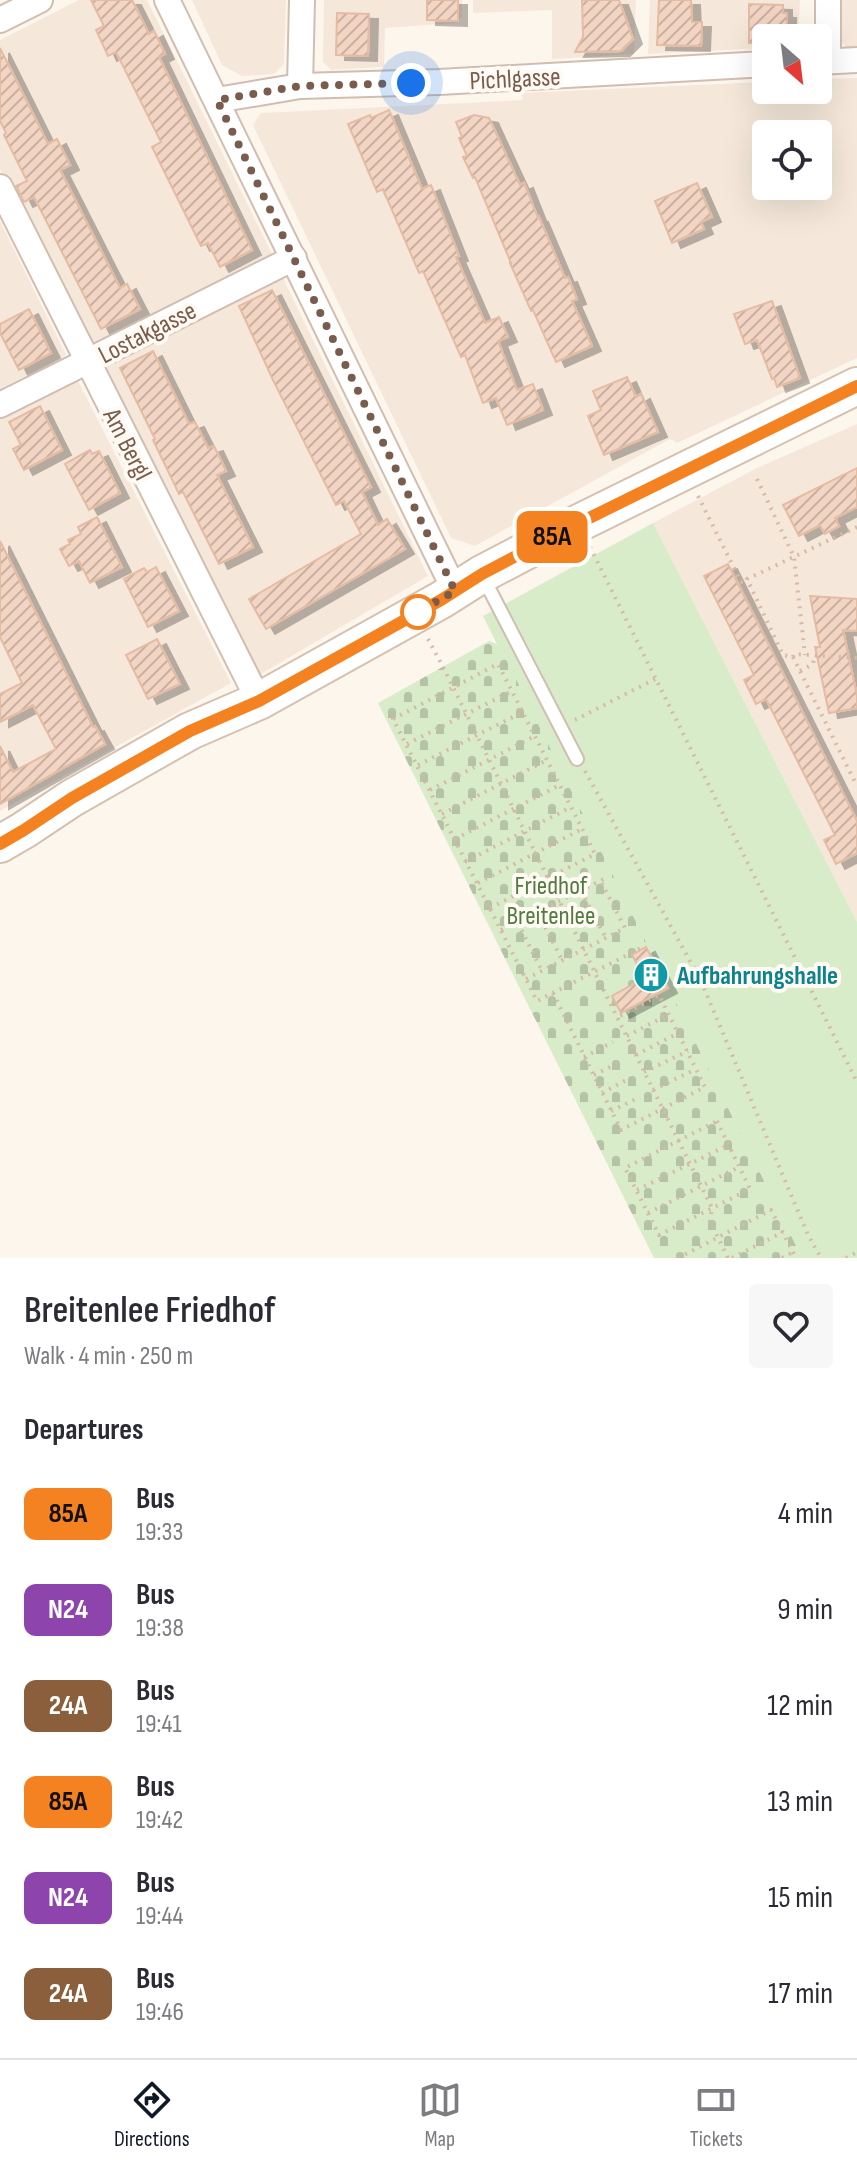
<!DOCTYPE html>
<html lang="en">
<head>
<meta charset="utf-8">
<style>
  :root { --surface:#fff; --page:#f7f7f7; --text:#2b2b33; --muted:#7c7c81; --line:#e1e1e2; --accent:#111827 }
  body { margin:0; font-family:"Sofia Sans Condensed",sans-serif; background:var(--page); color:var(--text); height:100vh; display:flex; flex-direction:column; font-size:30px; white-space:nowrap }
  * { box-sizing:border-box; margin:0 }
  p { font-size:26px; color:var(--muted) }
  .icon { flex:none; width:44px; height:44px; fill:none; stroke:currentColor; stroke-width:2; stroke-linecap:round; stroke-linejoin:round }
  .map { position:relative; height:1258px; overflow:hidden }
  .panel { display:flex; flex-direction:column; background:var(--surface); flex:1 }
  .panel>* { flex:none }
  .badge { padding:0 16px; border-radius:12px; font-size:28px; line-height:52px }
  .needle { width:52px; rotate:152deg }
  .buttons { position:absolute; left:752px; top:24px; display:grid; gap:16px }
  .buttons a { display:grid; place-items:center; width:80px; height:80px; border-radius:8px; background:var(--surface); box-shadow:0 8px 32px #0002; font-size:40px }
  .you { position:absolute; width:40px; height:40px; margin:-20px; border:6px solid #fff; border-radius:50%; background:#1a73e8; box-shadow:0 0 0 12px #1a73e833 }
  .map>.badge { position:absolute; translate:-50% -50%; box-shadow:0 0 0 4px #fff }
  h2 { padding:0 24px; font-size:30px; line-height:72px }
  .round { display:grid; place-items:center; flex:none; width:84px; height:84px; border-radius:8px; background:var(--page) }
  .head { display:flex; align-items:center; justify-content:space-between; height:136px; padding:0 24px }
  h1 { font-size:38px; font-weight:600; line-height:60px }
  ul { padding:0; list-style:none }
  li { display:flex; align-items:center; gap:24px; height:96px; padding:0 24px }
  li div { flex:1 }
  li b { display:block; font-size:30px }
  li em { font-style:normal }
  li .badge { min-width:88px; font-weight:700; text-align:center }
  .tab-bar { display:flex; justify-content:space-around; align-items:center; height:112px; border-top:2px solid var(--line); background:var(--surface); font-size:22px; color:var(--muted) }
  .tab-bar a { display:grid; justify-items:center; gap:4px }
  .tab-bar .on { color:var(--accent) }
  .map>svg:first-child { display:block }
</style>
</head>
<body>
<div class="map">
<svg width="857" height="1258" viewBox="0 0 857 1258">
  <defs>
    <pattern id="cemetery-stones" width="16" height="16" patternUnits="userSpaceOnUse" patternTransform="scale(2)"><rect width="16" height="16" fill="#d8ecc9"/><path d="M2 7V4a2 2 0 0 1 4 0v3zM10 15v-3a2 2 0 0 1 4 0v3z" fill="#b4c2a5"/></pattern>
    <pattern id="building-hatch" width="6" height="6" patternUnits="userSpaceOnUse" patternTransform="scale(2)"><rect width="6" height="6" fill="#f3d5c3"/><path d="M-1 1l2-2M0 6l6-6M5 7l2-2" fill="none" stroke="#cab0a1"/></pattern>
    <filter id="shadow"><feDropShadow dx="9" dy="5" stdDeviation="0" flood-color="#0004"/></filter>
  </defs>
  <rect width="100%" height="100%" fill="#fdf6ec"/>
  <g fill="#f5e8da" fill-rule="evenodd">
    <path d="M79 0H147L273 256 92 351 0 169V40Z"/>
    <path d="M192 0H286L284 64 274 74 242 76 222 65Z"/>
    <path d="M324 0H462V16L456 23 385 28 384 67 331 70 323 62Z"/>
    <path d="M473 0H636L634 54 552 59V10L473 13Z"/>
    <path d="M650 0H800L798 38H766V48L648 54Z"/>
    <path d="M840 0H857V47L846 48 840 38Z"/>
    <path d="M857 78V358L677 443 670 439 475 546 451 538 253 125 261 113 523 100 521 93 766 82V90H818V79ZM766 134H818V186H766Z"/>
    <path d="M0 221 66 355 0 389Z"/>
    <path d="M280 272 428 576 254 678 100 364Z"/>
    <path d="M77 379 231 683 0 811V418Z"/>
    <path d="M857 424V922L653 523 757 468Z"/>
  </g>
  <path fill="#d8ecc9" d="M653 523 857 922V1258H802L483 616Z"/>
  <path fill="url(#cemetery-stones)" d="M489 641 499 645 802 1258H654L378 703Z"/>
  <g fill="url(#building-hatch)" stroke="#e6bba3" stroke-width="2" filter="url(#shadow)">
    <path d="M91 0H132L149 34 154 31 165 54 159 57 252 250 220 267 208 243 201 246 152 147 161 142 116 52 108 56 96 30 104 26Z"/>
    <path d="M427 0H458V21L427 20Z"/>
    <path d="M582 0H619L633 39 621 51 575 52 583 37Z"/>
    <path d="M659 0H691L692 22H702L701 46 657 45Z"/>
    <path d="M749 4 783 5V13H787V36H782V38H766V43H749Z"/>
    <path d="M337 13 369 14 368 56 336 55Z"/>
    <path d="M0 48 48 144 57 139 70 165 60 170 120 288 127 284 140 309 101 329 34 197 24 202 16 186 27 181 4 135 6 133 0 121Z"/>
    <path d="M389 110 422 189 431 185 459 256 456 257 485 323 499 317 508 337 498 341 517 390 533 384 543 410 507 425 496 398 483 403 465 355 461 357 423 271 419 273 383 189 377 192 348 124 370 115 371 118Z"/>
    <path d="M474 115 489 118 520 185 524 183 538 218 539 217 565 278 568 277 577 299 572 301 592 346 556 362 533 310 531 311 510 263H511L475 177 473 178 463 157 467 156 459 138 462 137 456 122Z"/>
    <path d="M697 183 712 217 701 222 704 229 672 243 655 201Z"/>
    <path d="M272 290 371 487 362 492 378 525 387 519 405 549 266 629 249 599 361 534 344 501 336 505 273 380 239 306Z"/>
    <path d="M772 301 800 378 777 387 774 378 772 379 757 340 745 344 734 314Z"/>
    <path d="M29 309 51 353 19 370 0 333V324Z"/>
    <path d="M153 351 189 424 195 422 208 448 214 446 226 471 217 475 253 547 219 564 183 492 179 494 153 440 155 439 120 368Z"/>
    <path d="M627 377 636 397 641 394 658 432 604 455 588 416 601 410 593 391Z"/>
    <path d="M40 406 62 450 24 470 13 449 21 445 9 422Z"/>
    <path d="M90 450 92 454 99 451 120 493 89 510 65 464Z"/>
    <path d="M857 468V507L835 518 839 526 825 534 820 525 799 536 783 505Z"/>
    <path d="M97 517 122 567 90 583 79 561 69 566 60 549 70 544 68 540 81 534 78 527Z"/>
    <path d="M0 541 93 727 95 726 105 744 0 804V746L13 772 56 749 33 705 0 722V694L22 683 0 637Z"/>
    <path d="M728 564 857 821V853L836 864 824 840 835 835 766 699 756 704 744 680 754 675 704 576Z"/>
    <path d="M156 567 179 611 148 627 124 579 144 568 147 572Z"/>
    <path d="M810 596 857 599V631L843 630 857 696V708L829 713 815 647H820Z"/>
    <path d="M157 639 180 684 148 699 126 655Z"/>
    <path d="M646 947 668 988 621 1013 612 996 644 978 632 955Z"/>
  </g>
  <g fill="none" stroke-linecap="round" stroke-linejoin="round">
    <defs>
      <path id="lane" d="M483 577 577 759"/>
      <g id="street">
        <path d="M167 0 455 591"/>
        <path d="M828 0V61"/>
        <path d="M0 20 40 0"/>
        <path d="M818 62 857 60"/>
        <path d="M300 86 302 0"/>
        <path d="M217 100 300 86 439 82 766 64"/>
        <path d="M0 187 259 701"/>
        <path d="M0 405 294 258"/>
      </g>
      <path id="secondary" d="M0 844 24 830 72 798 190 731 259 701 441 600 482 574 579 523 857 386"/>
    </defs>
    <use href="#lane" stroke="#d1beb0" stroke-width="16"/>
    <use href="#street" stroke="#d1beb0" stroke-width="28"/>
    <use href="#secondary" stroke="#d6c0b0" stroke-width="40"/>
    <g stroke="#d9b8a5" stroke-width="4" stroke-dasharray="2 6" stroke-linecap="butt">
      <path d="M757 479 794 557 805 655"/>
      <path d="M698 496 741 582 747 579"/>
      <path d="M857 527 747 579 783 655 793 657 857 786"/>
      <path d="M590 547 857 1082"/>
      <path d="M428 639 443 667 712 1208 710 1221 728 1258"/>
      <path d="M793 657 794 654 857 658"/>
      <path d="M800 671 813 664 814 656"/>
      <path d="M575 720 655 679"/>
      <path d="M407 744 512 691"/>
      <path d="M418 765 523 712"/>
      <path d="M585 771 701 981 808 1235 821 1258"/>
      <path d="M430 790 535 736"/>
      <path d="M442 814 547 760"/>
      <path d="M455 839 560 785"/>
      <path d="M465 862 571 807"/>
      <path d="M478 883 582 829"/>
      <path d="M581 891 606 938"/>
      <path d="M490 908 595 854 498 664 393 719 537 1001 641 948"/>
      <path d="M538 913 562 960"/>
      <path d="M518 923 542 971"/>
      <path d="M501 930 606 878"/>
      <path d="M526 979 625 928 600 880"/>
      <path d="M553 993 621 1130 705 1087 659 995 618 1017"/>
      <path d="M627 1036 669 1014"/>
      <path d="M636 1055 678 1033"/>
      <path d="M584 1057 613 1042"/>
      <path d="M644 1072 688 1051"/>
      <path d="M594 1075 620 1062"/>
      <path d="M653 1090 696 1069"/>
      <path d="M602 1093 630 1078"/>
      <path d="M611 1111 640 1097"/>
      <path d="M717 1121 750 1189 659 1235 625 1168Z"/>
      <path d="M637 1190 728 1145"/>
      <path d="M648 1213 739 1167"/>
      <path d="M678 1258 771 1210 796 1258"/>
      <path d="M732 1258 783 1232"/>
      <path d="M782 1258 793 1252"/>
      <path d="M846 1258 857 1252"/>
    </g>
    <use href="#lane" stroke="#fff" stroke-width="12"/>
    <use href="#street" stroke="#fff" stroke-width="24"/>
    <use href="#secondary" stroke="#fff" stroke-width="36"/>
  </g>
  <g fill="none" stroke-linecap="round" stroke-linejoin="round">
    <defs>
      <path id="line" d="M0 844 24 830 72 798 190 731 259 701 441 600 482 574 579 523 857 386"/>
    </defs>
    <use href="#line" stroke="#fff" stroke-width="18"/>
    <use href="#line" stroke="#f58220" stroke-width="12"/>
    <path stroke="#7a5c4d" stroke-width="8" stroke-dasharray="0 14.4" d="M411 83 300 86 217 100 455 591 413 615 418 612"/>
  </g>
  <defs>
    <symbol id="building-disc" viewBox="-11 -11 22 22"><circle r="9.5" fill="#0f9aa8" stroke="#fffaf3"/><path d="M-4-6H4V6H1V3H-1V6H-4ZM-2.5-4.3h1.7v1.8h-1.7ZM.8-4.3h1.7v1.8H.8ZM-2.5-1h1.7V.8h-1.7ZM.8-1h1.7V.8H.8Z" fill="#fff"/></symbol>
  </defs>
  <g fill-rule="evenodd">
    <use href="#building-disc" x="631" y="955" width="40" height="40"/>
  </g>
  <circle fill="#fff" stroke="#f58220" stroke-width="4" cx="418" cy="612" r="16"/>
  <g text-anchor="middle" stroke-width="8" stroke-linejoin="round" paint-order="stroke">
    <g font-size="26" fill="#7a5c4d" stroke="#fffaf3">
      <text transform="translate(515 78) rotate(-3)" y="9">Pichlgasse</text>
      <text transform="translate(147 332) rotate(-27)" y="9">Lostakgasse</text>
      <text transform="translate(128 444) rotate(63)" y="9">Am Bergl</text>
    </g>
    <g font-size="26" fill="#537a41" stroke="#fffaf3">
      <text x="551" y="894">Friedhof<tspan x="551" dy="30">Breitenlee</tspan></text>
    </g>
    <g font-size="26" font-weight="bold" fill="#0d838f" stroke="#fffaf3" text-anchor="start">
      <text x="677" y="984">Aufbahrungshalle</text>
    </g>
  </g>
</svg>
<div class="buttons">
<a><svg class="needle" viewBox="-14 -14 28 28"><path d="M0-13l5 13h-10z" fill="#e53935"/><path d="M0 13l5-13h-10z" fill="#7c7c81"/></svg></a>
<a><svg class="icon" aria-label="locate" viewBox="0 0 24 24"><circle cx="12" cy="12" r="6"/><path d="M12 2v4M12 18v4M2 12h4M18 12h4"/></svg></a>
</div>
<div class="you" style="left:411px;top:83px"></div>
<b class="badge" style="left:552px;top:537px;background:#f58220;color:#111">85A</b>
</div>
<section class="panel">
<div class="head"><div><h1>Breitenlee Friedhof</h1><p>Walk · 4 min · 250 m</p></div><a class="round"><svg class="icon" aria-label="heart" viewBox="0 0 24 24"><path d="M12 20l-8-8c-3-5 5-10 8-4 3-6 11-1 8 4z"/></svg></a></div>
<h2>Departures</h2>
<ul>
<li><span class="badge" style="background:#f58220;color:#111">85A</span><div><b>Bus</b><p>19:33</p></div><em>4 min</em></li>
<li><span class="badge" style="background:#8e44ad;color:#fff">N24</span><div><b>Bus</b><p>19:38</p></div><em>9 min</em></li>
<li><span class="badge" style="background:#8b5e3c;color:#fff">24A</span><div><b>Bus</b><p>19:41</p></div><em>12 min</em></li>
<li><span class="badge" style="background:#f58220;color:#111">85A</span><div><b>Bus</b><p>19:42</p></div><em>13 min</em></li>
<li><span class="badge" style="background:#8e44ad;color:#fff">N24</span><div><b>Bus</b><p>19:44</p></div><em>15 min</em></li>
<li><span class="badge" style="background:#8b5e3c;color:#fff">24A</span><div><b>Bus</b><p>19:46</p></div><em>17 min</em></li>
</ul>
</section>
<nav class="tab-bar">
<a class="on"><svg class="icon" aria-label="directions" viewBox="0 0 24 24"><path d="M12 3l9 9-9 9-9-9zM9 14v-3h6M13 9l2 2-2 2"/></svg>Directions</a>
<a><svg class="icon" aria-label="map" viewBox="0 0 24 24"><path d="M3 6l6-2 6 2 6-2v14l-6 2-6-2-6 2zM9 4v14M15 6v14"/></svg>Map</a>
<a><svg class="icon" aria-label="tickets" viewBox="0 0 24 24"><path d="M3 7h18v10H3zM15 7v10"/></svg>Tickets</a>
</nav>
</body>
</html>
